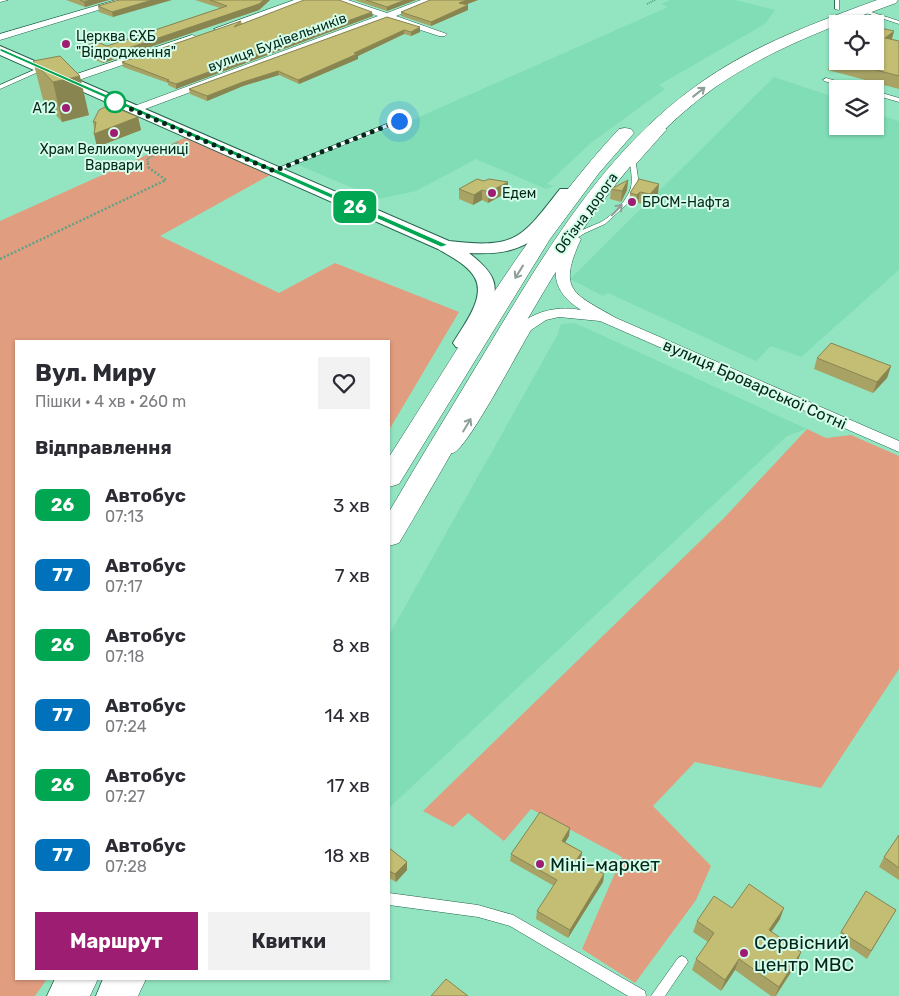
<!DOCTYPE html>
<html lang="uk">
<head>
<meta charset="utf-8">
<style>
  :root { --surface:#fff; --page:#f2f2f3; --text:#2b2b33; --muted:#7c7c81; --accent:#9c1d72 }
  body { margin:0; font-family:Rubik,sans-serif; background:var(--page); color:var(--text); height:100vh; display:flex; flex-direction:column; font-size:19px; white-space:nowrap }
  * { box-sizing:border-box; margin:0 }
  p { font-size:16px; color:var(--muted) }
  .icon { flex:none; width:28px; height:28px; fill:none; stroke:currentColor; stroke-width:2; stroke-linecap:round; stroke-linejoin:round }
  .map { position:relative; flex:1; overflow:hidden }
  .panel { position:absolute; left:15px; top:340px; width:375px; height:640px; display:flex; flex-direction:column; background:var(--surface); border-radius:0px; box-shadow:0 1px 4px #0004 }
  .panel>* { flex:none }
  .badge { padding:0 10px; border-radius:8px; font-size:18px; line-height:32px }
  .controls { position:absolute; left:829px; top:15px; display:grid; gap:10px }
  .controls a { display:grid; place-items:center; width:55px; height:55px; border-radius:0px; background:var(--surface); box-shadow:0 1px 4px #0004; font-size:25px }
  .you { position:absolute; width:25px; height:25px; margin:-12px; border:4px solid #fff; border-radius:50%; background:#1a73e8; box-shadow:0 0 0 8px #1a73e833 }
  .map>.badge { position:absolute; translate:-50% -50%; box-shadow:0 0 0 2px #fff }
  h2 { padding:0 20px; font-size:19px; line-height:45px }
  .round { display:grid; place-items:center; flex:none; width:52px; height:52px; border-radius:0px; background:var(--page) }
  .overview { display:flex; align-items:center; justify-content:space-between; height:85px; padding:0 20px }
  h1 { font-size:24px; font-weight:700; line-height:38px }
  .action { display:flex; gap:10px; margin-top:auto; padding:10px 20px }
  .action a { flex:1; height:58px; border-radius:0px; background:var(--accent); color:#fff; font-size:20px; font-weight:700; line-height:58px; text-align:center }
  .action a+a { background:var(--page); color:var(--text) }
  ul { padding:0; list-style:none }
  li { display:flex; align-items:center; gap:15px; height:70px; padding:0 20px }
  li div { flex:1 }
  li b { display:block; font-size:19px }
  li em { font-style:normal }
  li .badge { min-width:55px; font-weight:700; text-align:center }
  .map>svg:first-child { display:block }
</style>
</head>
<body>
<div class="map">
<svg width="899" height="996" viewBox="0 0 899 996">
  <rect width="100%" height="100%" fill="#93e5c2"/>
  <g fill="#80ddb6">
    <path d="M670 0H735L775 10 765 24 659 85 665 89 591 143 547 184 554 186 546 189 476 159 416 191 379 199 296 164 410 121 668 7 661 4Z"/>
    <path d="M774 77 837 98 838 126H875V114L899 121V270L801 357 771 346 756 361 608 293 603 296 570 279Z"/>
    <path d="M575 323 807 429 787 436 389 808V635L558 334 560 326 563 324Z"/>
  </g>
  <g fill="#e09d7f">
    <path d="M191 135 270 175 160 236 279 293 335 263 459 312 389 430V341H16V979H47L35 996H0V221Z"/>
    <path d="M807 429 826 438 851 435 899 456V669L821 788 695 762 653 806 711 866 696 900 635 983 582 949 622 857 531 809 504 841 468 813 453 827 423 811 724 518Z"/>
  </g>
  <g fill="none" stroke-linecap="round" stroke-linejoin="round">
    <defs>
      <g id="service">
        <path d="M0 0H8L0 2Z"/>
        <path d="M835 0H839V10L835 9Z"/>
        <path d="M862 9 899 21V24L860 11V10Z"/>
        <path d="M43 66 46 68 45 69 0 89V85Z"/>
        <path d="M826 78 861 88V89H852L824 81 823 80Z"/>
        <path d="M875 91 899 98V102L875 95Z"/>
        <path d="M399 119 401 120V122L276 172 271 171Z"/>
        <path d="M662 128 667 129 636 164 638 178 637 188 626 205 605 224 585 233 574 240H570V238C579 230 590 227 601 222 612 216 628 200 631 187 633 180 631 172 630 164Z"/>
        <path d="M389 893 478 905 513 915 645 991 646 996H628L510 926 478 917 389 905Z"/>
        <path d="M682 956 686 958 688 962 665 996H651L678 958Z"/>
      </g>
      <g id="minor">
        <path d="M116 0H131L0 40V34Z"/>
        <path d="M294 0H308L222 31 219 32 214 29Z"/>
        <path d="M334 0H348L387 13 421 0H435L396 16 447 34 445 36H439L387 19 137 112 133 113 128 110 129 108 378 16Z"/>
        <path d="M192 35 195 36V40L73 82H65L64 80 65 78Z"/>
        <path d="M574 235 581 239C557 291 573 293 616 318L899 441V452L600 321 559 317 546 320 531 330C519 350 470 443 455 452 452 454 448 453 444 452L442 448 456 429 520 324C538 310 559 306 581 310 549 290 550 266 569 236Z"/>
      </g>
      <path id="tertiary" d="M0 46 449 241C516 249 521 239 560 189H572L574 192C543 237 528 256 469 253 497 275 502 287 485 320 480 329 476 338 470 347L463 349 456 347 453 343C463 326 486 298 475 278 468 265 450 256 438 249L0 55Z"/>
      <g id="trunk">
        <path d="M877 0H898L896 3C833 26 770 49 714 88 625 152 569 247 515 341 477 408 439 476 399 543L389 546V512C421 457 455 402 488 347 547 249 607 147 703 81 756 44 817 22 877 0Z"/>
        <path d="M625 128 631 129 634 133 599 173 550 239 399 484 389 487V457C461 345 528 227 619 129Z"/>
        <path d="M55 979H98L90 996H47Z"/>
        <path d="M103 979H146L138 996H96Z"/>
      </g>
    </defs>
    <use href="#service" stroke="#22624a" stroke-width="1"/>
    <use href="#minor" stroke="#22624a" stroke-width="1"/>
    <use href="#tertiary" stroke="#22624a" stroke-width="2"/>
    <use href="#trunk" stroke="#22624a" stroke-width="1"/>
    <g stroke="#60a287" stroke-width="2" stroke-dasharray="1 1" stroke-linecap="butt">
      <path d="M647 4 655 0"/>
      <path d="M148 162 147 159 178 142"/>
    </g>
    <path stroke="#60a287" stroke-width="2.5" stroke-dasharray="2 2" stroke-linecap="butt" d="M0 259 166 180 149 168 147 161"/>
    <use href="#service" fill="#fff" fill-rule="evenodd"/>
    <use href="#minor" fill="#fff" fill-rule="evenodd"/>
    <use href="#tertiary" fill="#fff" fill-rule="evenodd"/>
    <use href="#trunk" fill="#fff" fill-rule="evenodd"/>
  </g>
  <g fill="#a8a364">
    <path d="M66 0H109L85 7Z"/>
    <path d="M119 0 113 17 99 12 98 6Z"/>
    <path d="M195 0H270L259 10 103 63 80 54 78 48 107 46 220 8Z"/>
    <path d="M354 0H416L387 11Z"/>
    <path d="M430 0H478L465 5 468 10 431 26 401 16V12Z"/>
    <path d="M373 16 176 89 168 85V83L123 67 122 62 241 21 242 24Z"/>
    <path d="M387 17 420 32 411 36 404 34 358 56V59L299 84 279 75 243 86 207 101 190 94 189 89Z"/>
    <path d="M894 31 892 39 899 41V89L828 70 831 58 838 53V61H875Z"/>
    <path d="M33 61 89 115 62 122 43 100Z"/>
    <path d="M138 117 141 130 97 147 93 122Z"/>
    <path d="M639 179 658 194 649 205 638 203 636 206 629 204 630 193Z"/>
    <path d="M628 180 627 190 621 202 610 199 611 189Z"/>
    <path d="M459 189 508 192 488 203 482 200 473 205 459 199Z"/>
    <path d="M817 358 891 366 887 378 873 393 814 369Z"/>
    <path d="M899 835V880L879 867 884 857Z"/>
    <path d="M569 836 565 842 582 852 580 861 604 874 603 882 568 938 536 919 537 911 554 886 510 861 511 854Z"/>
    <path d="M389 848 407 862V870L396 882 389 878Z"/>
    <path d="M732 908 780 919 771 932 801 952 797 963 776 996H771L735 970 721 991 692 970 696 959 708 942 693 932 697 921Z"/>
    <path d="M896 910 867 959 838 939 841 932Z"/>
  </g>
  <g fill="#888551">
    <path d="M90 0H109L85 7 84 2Z"/>
    <path d="M152 0H172L113 17 112 12Z"/>
    <path d="M264 0H270L259 10 103 63 102 57Z"/>
    <path d="M405 0H416L387 11V7Z"/>
    <path d="M467 0H478L459 7V3Z"/>
    <path d="M468 5V10L431 26V22Z"/>
    <path d="M372 12 373 16 176 89V84Z"/>
    <path d="M420 27V32L411 36V32Z"/>
    <path d="M404 30V34L358 56V59L299 84 298 80Z"/>
    <path d="M894 31 891 42 885 38Z"/>
    <path d="M278 71 279 75 243 86 207 101V96L243 82Z"/>
    <path d="M80 76 89 115 62 122 53 82Z"/>
    <path d="M138 117 141 130 97 147 94 134Z"/>
    <path d="M628 180 627 190 621 202 622 191Z"/>
    <path d="M508 182V192L488 203 489 192Z"/>
    <path d="M659 184 658 194 649 205 650 194Z"/>
    <path d="M482 190V200L473 205 474 195Z"/>
    <path d="M640 192 638 203 636 206 637 195Z"/>
    <path d="M891 366 887 378 873 393 877 382Z"/>
    <path d="M570 828 569 836 561 849 562 841Z"/>
    <path d="M582 852 581 860 576 867 577 859Z"/>
    <path d="M407 862V870L396 882 395 874Z"/>
    <path d="M604 874 603 882 568 938 570 930Z"/>
    <path d="M784 908 780 919 765 941 769 930Z"/>
    <path d="M801 952 797 963 775 996 779 987Z"/>
    <path d="M739 959 735 970 721 991 725 980Z"/>
  </g>
  <g fill="#c3be74" stroke="#888551">
    <path d="M80 0H90L84 2Z"/>
    <path d="M119 0H152L112 12 98 6Z"/>
    <path d="M210 0H264L259 4 102 57 78 48 97 42 107 46 227 6Z"/>
    <path d="M304 0H339L372 12 176 84 167 81 169 80 122 62 241 21 234 27Z"/>
    <path d="M366 0H405L387 7Z"/>
    <path d="M430 0H467L459 3 468 5 431 22 401 12Z"/>
    <path d="M387 17 420 27 411 32 404 30 354 53 357 54 298 80 278 71 243 82 207 96 189 89Z"/>
    <path d="M875 27H876L894 31 885 38 899 41V76L842 61H875Z"/>
    <path d="M838 53V60L831 58Z"/>
    <path d="M60 56 80 76 53 82 33 61Z"/>
    <path d="M109 105 138 117 94 134 96 122H93L99 110Z"/>
    <path d="M477 179 484 181 489 179 508 182 489 192 482 190 474 195 459 189Z"/>
    <path d="M639 179 659 184 650 194 640 192 637 195 630 193Z"/>
    <path d="M628 180 622 191 611 189Z"/>
    <path d="M831 343 891 366 877 382 817 358Z"/>
    <path d="M540 812 570 828 562 841 582 852 577 859 604 874 570 930 537 911 557 880 511 854Z"/>
    <path d="M899 835V868L884 857Z"/>
    <path d="M389 848 407 862 395 874 389 871Z"/>
    <path d="M749 884 784 908 769 930 801 952 779 987 739 959 725 980 696 959 714 933 697 921 714 896 732 908Z"/>
    <path d="M866 891 896 910 871 951 841 932Z"/>
    <path d="M446 979 468 996H431Z"/>
  </g>
  <defs><path id="oneway-shaft" d="M-6 0H5M1.5-3L5.5 0L1.5 3" fill="none" stroke-width="1.6" stroke-linecap="round" stroke-linejoin="round" transform="scale(1.25)"/></defs>
  <g stroke="#8e9e98">
    <use href="#oneway-shaft" transform="translate(699 92) rotate(-38)"/>
    <use href="#oneway-shaft" transform="translate(617 210) rotate(-46)"/>
    <use href="#oneway-shaft" transform="translate(519 272) rotate(122)"/>
    <use href="#oneway-shaft" transform="translate(467 425) rotate(-59)"/>
  </g>
  <path fill="#00a651" stroke="#fff" d="M0 48 446 244 448 245 441 247 0 51Z"/>
  <g fill="none" stroke-linecap="round" stroke-linejoin="round">
    <path stroke="#03271a" stroke-width="5" stroke-dasharray="0 9" d="M115 102 274 171 399 121"/>
  </g>
  <g fill="#9c1d72" stroke="#d5fdea" stroke-width="2">
    <circle cx="66" cy="44" r="5"/>
    <circle cx="66" cy="108" r="5"/>
    <circle cx="114" cy="133" r="5"/>
    <circle cx="492" cy="193" r="5"/>
    <circle cx="632" cy="202" r="5"/>
    <circle cx="540" cy="864" r="5"/>
    <circle cx="744" cy="953" r="5"/>
  </g>
  <circle fill="#fff" stroke="#00a651" stroke-width="2.5" cx="115" cy="102" r="10"/>
  <g text-anchor="middle" stroke-width="4" stroke-linejoin="round" paint-order="stroke">
    <g font-size="14" fill="#03271a" stroke="#d5fdea" text-anchor="start">
      <text x="76" y="41">Церква ЄХБ<tspan x="76" dy="16">"Відродження"</tspan></text>
      <text x="56" y="113" text-anchor="end">А12</text>
      <text x="114" y="154" text-anchor="middle">Храм Великомучениці<tspan x="114" dy="16">Варвари</tspan></text>
      <text x="502" y="198">Едем</text>
      <text x="642" y="207">БРСМ-Нафта</text>
    </g>
    <g font-size="14" fill="#03271a" stroke="#d5fdea">
      <text transform="translate(277 42) rotate(-20)" y="5">вулиця Будівельників</text>
      <text transform="translate(586 213) rotate(-54)" y="5">Обʼїзна дорога</text>
    </g>
    <g font-size="16" fill="#03271a" stroke="#d5fdea">
      <text transform="translate(755 384) rotate(24)" y="6">вулиця Броварської Сотні</text>
    </g>
    <g font-size="19" fill="#03271a" stroke="#d5fdea" text-anchor="start">
      <text x="550" y="871">Міні-маркет</text>
      <text x="754" y="949">Сервісний<tspan x="754" dy="22">центр МВС</tspan></text>
    </g>
  </g>
</svg>
<div class="controls">
<a><svg class="icon" aria-label="locate" viewBox="0 0 24 24"><circle cx="12" cy="12" r="6"/><path d="M12 2v4M12 18v4M2 12h4M18 12h4"/></svg></a>
<a><svg class="icon" aria-label="layers" viewBox="0 0 24 24"><path d="M12 4l9 5-9 5-9-5zM3 14l9 5 9-5"/></svg></a>
</div>
<div class="you" style="left:399px;top:121px"></div>
<b class="badge" style="left:355px;top:207px;background:#00a651;color:#fff">26</b>
<section class="panel">
<div class="overview"><div><h1>Вул. Миру</h1><p>Пішки · 4 хв · 260 m</p></div><a class="round"><svg class="icon" aria-label="heart" viewBox="0 0 24 24"><path d="M12 20l-8-8c-3-5 5-10 8-4 3-6 11-1 8 4z"/></svg></a></div>
<h2>Відправлення</h2>
<ul>
<li><span class="badge" style="background:#00a651;color:#fff">26</span><div><b>Автобус</b><p>07:13</p></div><em>3 хв</em></li>
<li><span class="badge" style="background:#0072bc;color:#fff">77</span><div><b>Автобус</b><p>07:17</p></div><em>7 хв</em></li>
<li><span class="badge" style="background:#00a651;color:#fff">26</span><div><b>Автобус</b><p>07:18</p></div><em>8 хв</em></li>
<li><span class="badge" style="background:#0072bc;color:#fff">77</span><div><b>Автобус</b><p>07:24</p></div><em>14 хв</em></li>
<li><span class="badge" style="background:#00a651;color:#fff">26</span><div><b>Автобус</b><p>07:27</p></div><em>17 хв</em></li>
<li><span class="badge" style="background:#0072bc;color:#fff">77</span><div><b>Автобус</b><p>07:28</p></div><em>18 хв</em></li>
</ul>
<div class="action"><a>Маршрут</a><a>Квитки</a></div>
</section>
</div>
</body>
</html>
